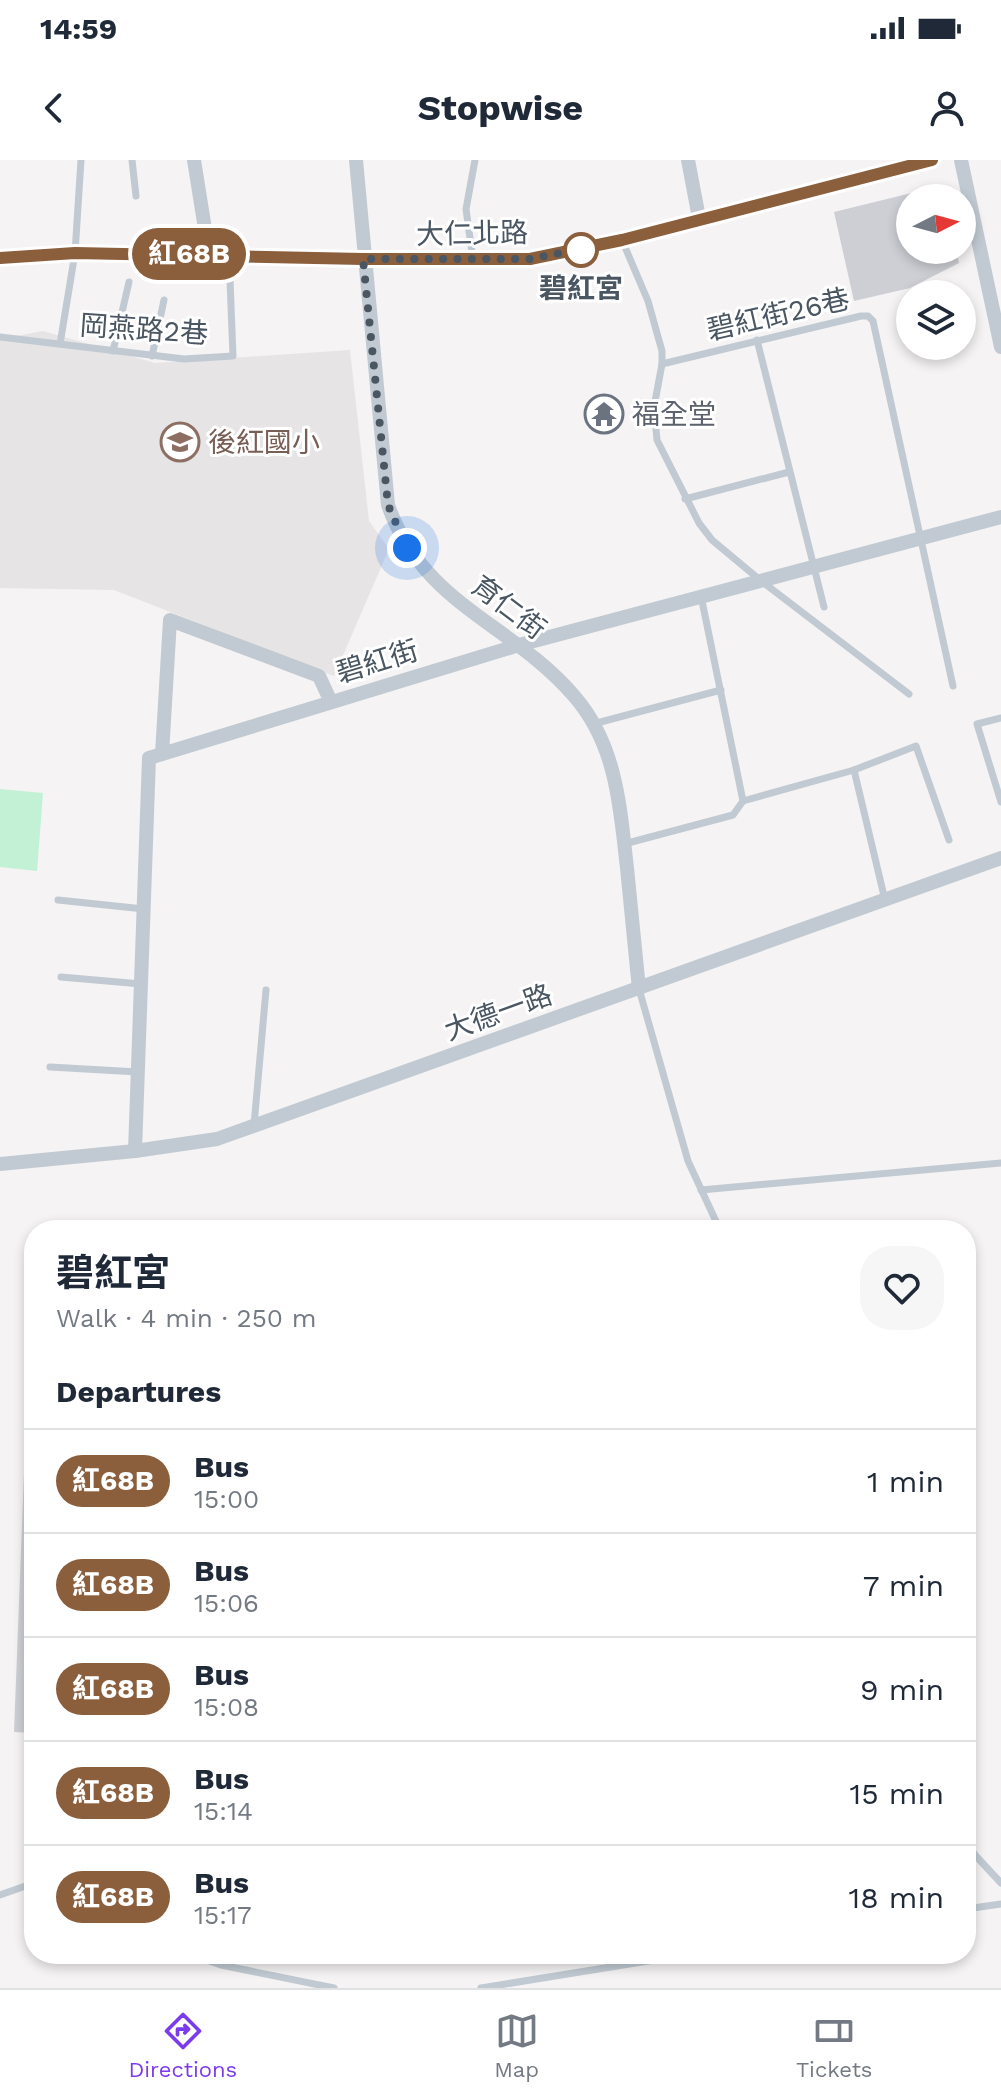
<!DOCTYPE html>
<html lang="en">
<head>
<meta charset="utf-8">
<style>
  :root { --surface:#fff; --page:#f6f6f7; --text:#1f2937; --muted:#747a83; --line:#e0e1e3; --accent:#7c3aed }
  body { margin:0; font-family:"Work Sans","Noto Sans TC",sans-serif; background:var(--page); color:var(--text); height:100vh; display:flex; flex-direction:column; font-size:30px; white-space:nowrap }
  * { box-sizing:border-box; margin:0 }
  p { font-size:26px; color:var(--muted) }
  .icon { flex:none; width:44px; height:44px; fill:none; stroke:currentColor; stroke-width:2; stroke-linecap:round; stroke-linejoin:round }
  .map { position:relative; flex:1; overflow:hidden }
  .drawer { position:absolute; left:24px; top:1060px; width:952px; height:744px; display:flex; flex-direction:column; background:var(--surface); border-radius:32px; box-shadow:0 4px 12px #0003 }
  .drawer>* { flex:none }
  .badge { padding:0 16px; border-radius:26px; font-size:28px; line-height:52px }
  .needle { width:52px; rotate:84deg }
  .fabs { position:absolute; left:896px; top:24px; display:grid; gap:16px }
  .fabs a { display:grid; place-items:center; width:80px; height:80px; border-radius:50%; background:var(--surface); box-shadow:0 4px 12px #0003; font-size:40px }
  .you { position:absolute; width:40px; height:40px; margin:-20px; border:6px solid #fff; border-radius:50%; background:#1a73e8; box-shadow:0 0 0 12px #1a73e833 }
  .map>.badge { position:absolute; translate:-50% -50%; box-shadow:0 0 0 4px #fff }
  h2 { padding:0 32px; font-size:30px; line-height:72px }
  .round { display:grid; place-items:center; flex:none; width:84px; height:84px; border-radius:32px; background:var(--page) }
  .overview { display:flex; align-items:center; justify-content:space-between; height:136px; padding:0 32px }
  h1 { font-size:38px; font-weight:700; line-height:60px }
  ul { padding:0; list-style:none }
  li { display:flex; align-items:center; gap:24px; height:104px; padding:0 32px; border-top:2px solid var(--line) }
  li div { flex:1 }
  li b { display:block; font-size:30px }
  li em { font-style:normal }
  li .badge { min-width:88px; font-weight:700; text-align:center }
  .status { display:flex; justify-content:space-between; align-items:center; height:56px; padding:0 40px; background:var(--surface); direction:ltr }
  .status svg { height:22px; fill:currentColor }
  header { display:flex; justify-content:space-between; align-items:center; height:104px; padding:0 32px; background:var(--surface); font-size:36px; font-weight:700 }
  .menu { display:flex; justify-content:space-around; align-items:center; height:112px; border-top:2px solid var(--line); background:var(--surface); font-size:22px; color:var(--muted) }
  .menu a { display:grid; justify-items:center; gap:4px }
  .menu .on { color:var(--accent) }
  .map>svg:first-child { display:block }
</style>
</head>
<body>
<div class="status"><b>14:59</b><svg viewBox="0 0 49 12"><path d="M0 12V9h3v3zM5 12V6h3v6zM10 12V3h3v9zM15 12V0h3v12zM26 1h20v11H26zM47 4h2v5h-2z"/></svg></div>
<header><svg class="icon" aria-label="back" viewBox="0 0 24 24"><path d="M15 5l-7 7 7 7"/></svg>Stopwise<svg class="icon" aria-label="person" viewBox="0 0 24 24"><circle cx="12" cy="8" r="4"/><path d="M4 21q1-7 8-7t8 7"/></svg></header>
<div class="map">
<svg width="1001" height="1828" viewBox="0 0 1001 1828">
  <rect width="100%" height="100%" fill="#f5f3f3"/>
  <path fill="#e6e4e5" d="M43 171 155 203 350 190 369 361 389 389 334 516 114 430 0 428V179Z"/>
  <path fill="#c3f1d5" d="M0 629 43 633 37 711 0 707Z"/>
  <g fill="#cdcfd5">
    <path d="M940 26 943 38H910V90H956L959 103 910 128 854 141 834 52Z"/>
    <path d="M24 1312H34V1573L14 1572Z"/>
  </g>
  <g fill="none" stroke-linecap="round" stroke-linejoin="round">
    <g stroke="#c1cad2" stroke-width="7">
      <path d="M132 0 136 36"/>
      <path d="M622 80 648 141 662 191V204L654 247 657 280 699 363 712 380 760 420 909 534"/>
      <path d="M473 100 466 49 475 0"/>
      <path d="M0 177 184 199 233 196 229 95"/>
      <path d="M757 180 824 447"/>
      <path d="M60 184 75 93 81 0"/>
      <path d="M113 191 129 122"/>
      <path d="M152 196 164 140"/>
      <path d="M662 204 861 156H868L873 161 953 526"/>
      <path d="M685 339 789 312"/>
      <path d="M701 436 743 641"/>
      <path d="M1001 558 977 564 1001 642"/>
      <path d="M593 564 721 530"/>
      <path d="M854 610 885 740"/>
      <path d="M624 684 733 655 743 641 854 610 916 586 949 680"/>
      <path d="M58 740 144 749"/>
      <path d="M61 817 141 824"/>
      <path d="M639 829 688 1001 720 1070"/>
      <path d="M50 907 138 912"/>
      <path d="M254 965 266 830"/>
      <path d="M701 1030 1001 1003"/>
      <path d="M966 1681 975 1695 1001 1723"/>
      <path d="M0 1735 34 1723"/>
      <path d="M966 1749 1001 1744"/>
      <path d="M189 1794 221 1805 334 1828"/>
      <path d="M481 1828 691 1794"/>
    </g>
    <g stroke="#c1cad2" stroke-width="14">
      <path d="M194 0 209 94"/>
      <path d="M356 0 388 345C423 445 512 463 575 537 617 586 620 648 627 708 631 748 635 789 639 829"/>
      <path d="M688 0 699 58"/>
      <path d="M961 0 1001 187"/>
      <path d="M0 98 75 93 363 99H530L622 80 932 0"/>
      <path d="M162 594 170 460 319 516 331 542"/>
      <path d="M135 991 149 598 519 485 1001 357"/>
      <path d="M0 1004 135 991 217 979 1001 698"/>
    </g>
  </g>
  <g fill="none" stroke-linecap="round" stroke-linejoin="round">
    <defs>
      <path id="line" d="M0 98 75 93 363 99H530L622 80 932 0"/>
    </defs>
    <use href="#line" stroke="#fff" stroke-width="18"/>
    <use href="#line" stroke="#8b5e3c" stroke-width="12"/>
    <path stroke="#4a5661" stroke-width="8" stroke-dasharray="0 14.4" d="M407 388 388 345 363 99H530L591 87 581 90"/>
  </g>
  <defs>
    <symbol id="temple-ring" viewBox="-11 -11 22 22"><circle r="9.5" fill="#fff" stroke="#6b7280" stroke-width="1.5"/><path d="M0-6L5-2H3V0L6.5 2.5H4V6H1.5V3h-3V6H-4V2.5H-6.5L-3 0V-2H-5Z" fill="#6b7280"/></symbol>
    <symbol id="school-ring" viewBox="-11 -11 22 22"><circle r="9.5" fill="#fff" stroke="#8d6e63" stroke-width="1.5"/><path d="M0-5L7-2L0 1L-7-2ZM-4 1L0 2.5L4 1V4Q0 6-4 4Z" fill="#8d6e63"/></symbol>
  </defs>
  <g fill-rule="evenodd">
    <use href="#temple-ring" x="582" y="232" width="44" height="44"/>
    <use href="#school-ring" x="158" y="260" width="44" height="44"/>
  </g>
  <circle fill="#fff" stroke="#8b5e3c" stroke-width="4" cx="581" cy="90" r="16"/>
  <g text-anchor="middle" stroke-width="6" stroke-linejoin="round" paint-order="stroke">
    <g font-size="28" fill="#4a5661" stroke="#fff">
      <text transform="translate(472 73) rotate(-1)" y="10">大仁北路</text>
      <text transform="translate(778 154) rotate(-13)" y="10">碧紅街26巷</text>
      <text transform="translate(144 169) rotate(4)" y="10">岡燕路2巷</text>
      <text transform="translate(509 447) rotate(37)" y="10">育仁街</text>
      <text transform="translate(377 501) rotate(-17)" y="10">碧紅街</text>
      <text transform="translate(498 852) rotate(-20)" y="10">大德一路</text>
    </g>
    <g font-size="28" font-weight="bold" fill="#4a5661" stroke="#fff">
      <text x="581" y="138">碧紅宮</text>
    </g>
    <g font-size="28" fill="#5b616d" stroke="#fff" text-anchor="start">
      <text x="632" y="264">福全堂</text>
    </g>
    <g font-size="28" fill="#785e54" stroke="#fff" text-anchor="start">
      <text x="208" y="292">後紅國小</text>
    </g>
  </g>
</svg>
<div class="fabs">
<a><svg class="needle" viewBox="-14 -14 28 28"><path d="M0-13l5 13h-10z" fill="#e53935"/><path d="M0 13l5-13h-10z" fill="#747a83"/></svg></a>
<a><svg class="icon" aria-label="layers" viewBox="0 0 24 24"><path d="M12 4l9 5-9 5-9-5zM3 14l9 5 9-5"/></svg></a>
</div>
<div class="you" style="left:407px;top:388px"></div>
<b class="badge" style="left:189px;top:94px;background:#8b5e3c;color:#fff">紅68B</b>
<section class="drawer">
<div class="overview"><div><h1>碧紅宮</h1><p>Walk · 4 min · 250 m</p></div><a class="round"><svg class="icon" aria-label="heart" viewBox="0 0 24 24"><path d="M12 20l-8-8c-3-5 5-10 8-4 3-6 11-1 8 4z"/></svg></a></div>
<h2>Departures</h2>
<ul>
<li><span class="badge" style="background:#8b5e3c;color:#fff">紅68B</span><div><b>Bus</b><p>15:00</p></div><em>1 min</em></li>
<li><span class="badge" style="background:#8b5e3c;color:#fff">紅68B</span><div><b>Bus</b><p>15:06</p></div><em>7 min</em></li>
<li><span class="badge" style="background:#8b5e3c;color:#fff">紅68B</span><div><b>Bus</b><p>15:08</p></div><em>9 min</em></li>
<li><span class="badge" style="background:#8b5e3c;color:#fff">紅68B</span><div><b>Bus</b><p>15:14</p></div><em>15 min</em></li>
<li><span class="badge" style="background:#8b5e3c;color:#fff">紅68B</span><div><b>Bus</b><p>15:17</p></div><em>18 min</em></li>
</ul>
</section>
</div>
<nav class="menu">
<a class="on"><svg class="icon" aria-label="directions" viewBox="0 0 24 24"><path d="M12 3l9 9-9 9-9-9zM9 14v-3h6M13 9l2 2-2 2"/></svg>Directions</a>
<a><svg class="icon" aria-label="map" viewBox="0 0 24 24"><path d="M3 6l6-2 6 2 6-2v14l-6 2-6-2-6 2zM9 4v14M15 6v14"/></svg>Map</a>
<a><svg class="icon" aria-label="tickets" viewBox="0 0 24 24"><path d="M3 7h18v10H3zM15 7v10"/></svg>Tickets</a>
</nav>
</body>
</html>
